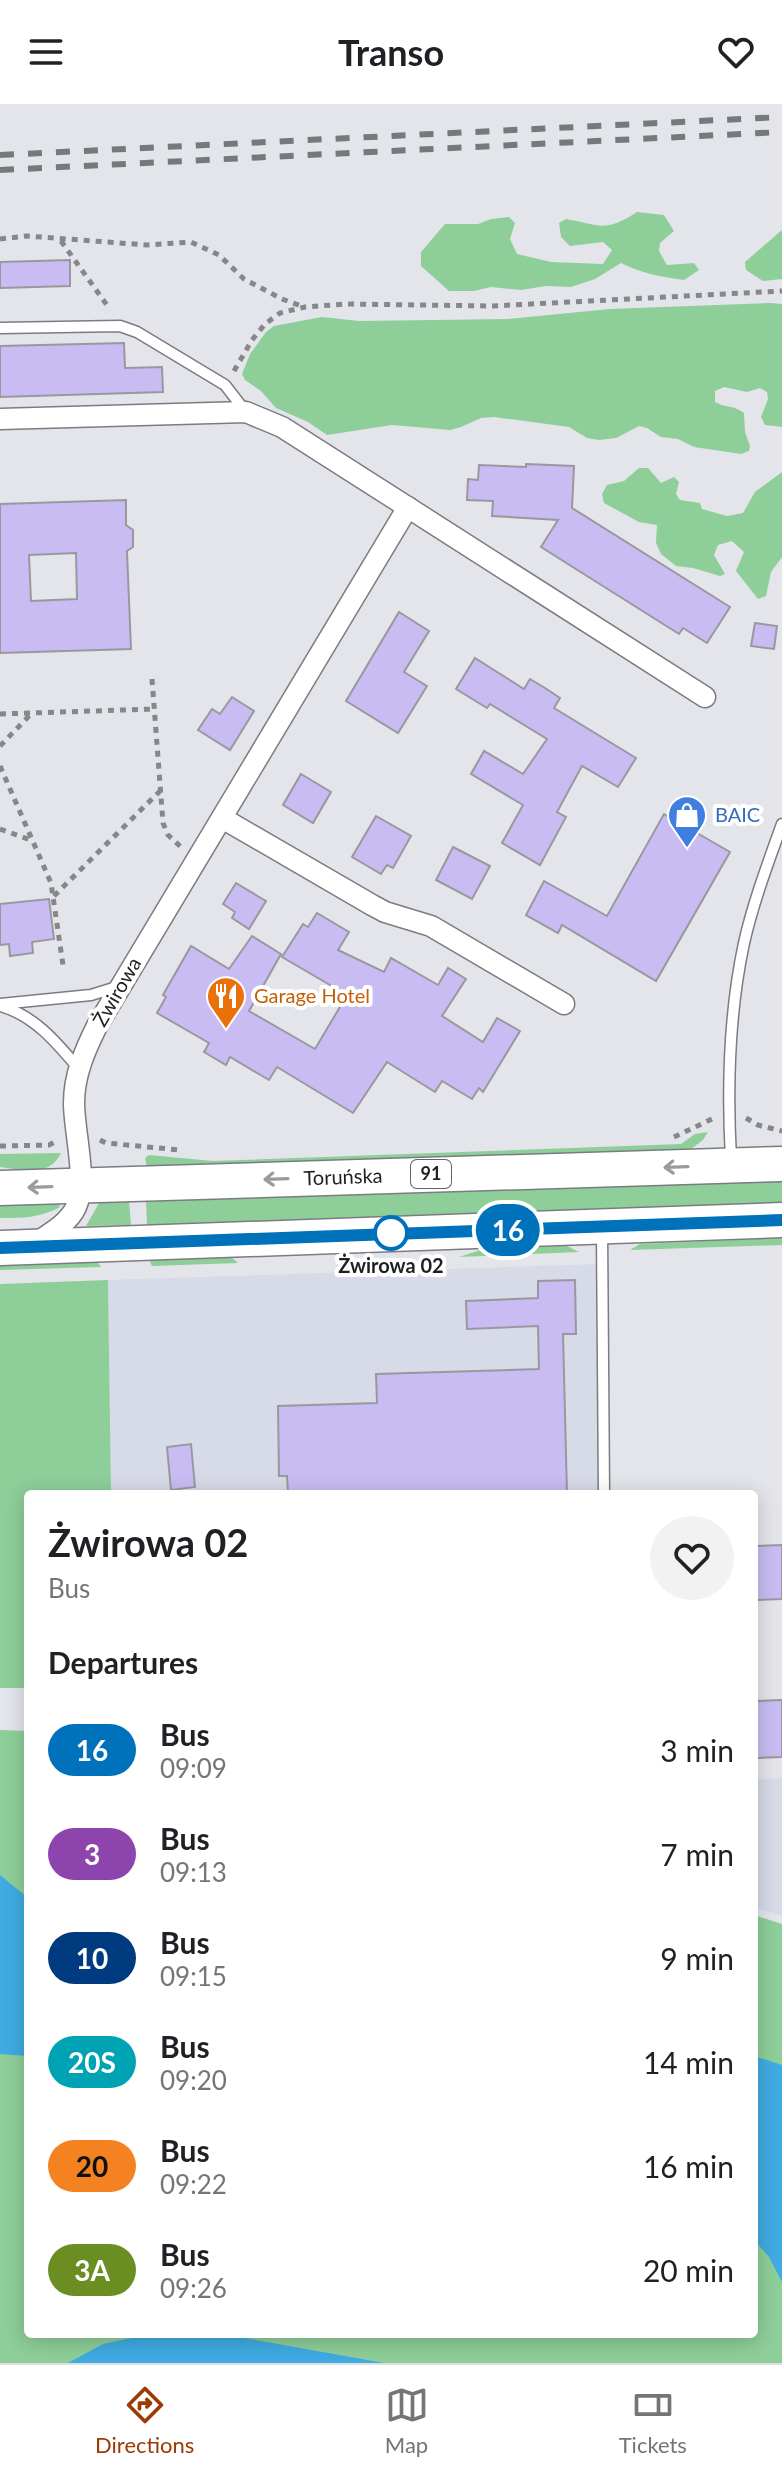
<!DOCTYPE html>
<html lang="en">
<head>
<meta charset="utf-8">
<style>
  :root { --surface:#fff; --page:#f2f2f2; --text:#202124; --muted:#757577; --line:#e0e0e0; --accent:#9d3902 }
  body { margin:0; font-family:Lato,sans-serif; background:var(--page); color:var(--text); height:100vh; display:flex; flex-direction:column; font-size:30px; white-space:nowrap }
  * { box-sizing:border-box; margin:0 }
  p { font-size:26px; color:var(--muted) }
  .icon { flex:none; width:44px; height:44px; fill:none; stroke:currentColor; stroke-width:2; stroke-linecap:round; stroke-linejoin:round }
  .map { position:relative; flex:1; overflow:hidden }
  .sheet { position:absolute; left:24px; top:1386px; width:734px; height:848px; display:flex; flex-direction:column; background:var(--surface); border-radius:8px; box-shadow:0 4px 20px #0003 }
  .sheet>* { flex:none }
  .badge { padding:0 16px; border-radius:26px; font-size:28px; line-height:52px }
  .map>.badge { position:absolute; translate:-50% -50%; box-shadow:0 0 0 4px #fff }
  h2 { padding:0 24px; font-size:30px; line-height:72px }
  .round { display:grid; place-items:center; flex:none; width:84px; height:84px; border-radius:42px; background:var(--page) }
  .headline { display:flex; align-items:center; justify-content:space-between; height:136px; padding:0 24px }
  h1 { font-size:38px; font-weight:700; line-height:60px }
  ul { padding:0; list-style:none }
  li { display:flex; align-items:center; gap:24px; height:104px; padding:0 24px }
  li div { flex:1 }
  li b { display:block; font-size:30px }
  li em { font-style:normal }
  li .badge { min-width:88px; font-weight:700; text-align:center }
  header { display:flex; justify-content:space-between; align-items:center; height:104px; padding:0 24px; background:var(--surface); font-size:36px; font-weight:700 }
  .menu { display:flex; justify-content:space-around; align-items:center; height:112px; border-top:2px solid var(--line); background:var(--surface); font-size:22px; color:var(--muted) }
  .menu a { display:grid; justify-items:center; gap:4px }
  .menu .selected { color:var(--accent) }
  .map>svg:first-child { display:block }
</style>
</head>
<body>
<header><svg class="icon" aria-label="menu" viewBox="0 0 24 24"><path d="M4 6h16M4 12h16M4 18h16"/></svg>Transo<svg class="icon" aria-label="heart" viewBox="0 0 24 24"><path d="M12 20l-8-8c-3-5 5-10 8-4 3-6 11-1 8 4z"/></svg></header>
<div class="map">
<svg width="782" height="2259" viewBox="0 0 782 2259">
  <rect width="100%" height="100%" fill="#e4e5eb"/>
  <g fill="#d7dae7">
    <path d="M600 1160 603 1390H111L108 1176Z"/>
    <path d="M782 1674V1812L754 1804V1676Z"/>
  </g>
  <g fill="#8ece99">
    <path d="M637 108 664 111 674 127 660 139 659 147 667 161 694 159 699 166 684 176C661 173 641 169 621 159L595 175 571 183 546 182 521 186 491 183 474 187H449L421 162V148L445 120H478L491 115 509 113 515 119 510 135 517 150 551 158 603 160 612 146 603 138 570 142 561 133 559 119 566 115C600 121 605 129 637 108Z"/>
    <path d="M782 126V175L763 177 746 166 745 158Z"/>
    <path d="M771 199 782 200V323L765 321 761 313 768 295 767 288 760 284 747 288 724 283 715 287V298C725 304 734 301 744 309L745 328 750 342 749 347 741 350 694 343 678 335 661 333 647 324 639 322 616 334 599 336 587 334 569 323 494 313 481 314 461 323 450 326 392 321 327 331 308 318 276 304 261 287 245 276 242 270 250 250 266 228 274 222 322 213 359 217 508 215 610 205Z"/>
    <path d="M639 364H648L661 379 674 373 679 378 676 390 680 396 700 399 702 405 727 412 743 409 755 388 782 368V453L771 468 766 492 758 495 736 467 744 448 732 437 718 441 714 451 725 470 720 472 693 464 676 462 661 450 656 439 657 421 639 418 604 399 602 390 607 381 624 377Z"/>
    <path d="M708 1028 703 1036 687 1048 147 1063 145 1054 149 1051 213 1057 681 1040 695 1030Z"/>
    <path d="M61 1049C49 1074 23 1066 0 1063V1050Z"/>
    <path d="M782 1077V1101L147 1121 146 1097Z"/>
    <path d="M129 1098 131 1121 86 1122 99 1099Z"/>
    <path d="M55 1099 59 1100 60 1103C40 1114 22 1114 0 1114V1101Z"/>
    <path d="M782 1134V1141L630 1146 640 1140Z"/>
    <path d="M567 1142 579 1148 459 1153 487 1144Z"/>
    <path d="M230 1152 238 1159 152 1162 149 1155Z"/>
    <path d="M96 1156 101 1163 0 1166V1160Z"/>
    <path d="M108 1176 111 1390H28V1584H0V1180Z"/>
    <path d="M0 1626 28 1627V2230H754V1811L782 1820V2259H0Z"/>
  </g>
  <g fill="#3fabe2">
    <path d="M0 1771 28 1794V1952L0 1950Z"/>
    <path d="M754 1952 782 1961V2178L769 2153 754 2136Z"/>
    <path d="M150 2230H222L384 2259H68L103 2240Z"/>
  </g>
  <g fill="#c8bcf2" stroke="#99989e" stroke-width="2" fill-rule="evenodd">
    <path d="M70 156V182L0 184V158Z"/>
    <path d="M124 239 125 264 162 263 163 288 0 293V242Z"/>
    <path d="M526 360 574 362 572 404 730 503 707 539 683 524 679 530 541 443 558 416 492 412 493 397 467 396 468 375 478 376 479 361 526 363Z"/>
    <path d="M126 396V421L133 426V443L127 447 131 545 0 549V400ZM76 449 77 495 31 497 29 451Z"/>
    <path d="M399 508 429 527 404 568 427 582 398 629 346 597Z"/>
    <path d="M755 519 777 522 774 545 751 542Z"/>
    <path d="M475 554 524 585 530 575 545 584 560 594 554 604 636 654 618 683 582 662 557 708 566 713 540 761 502 739 523 701 471 670 484 647 523 670 547 635 490 600 487 604 456 585Z"/>
    <path d="M232 593 254 607 230 646 198 626 212 605 220 610Z"/>
    <path d="M301 670 331 688 313 719 283 701Z"/>
    <path d="M664 710 730 748 656 877 562 821 558 829 526 811 544 777 607 812Z"/>
    <path d="M376 712 411 732 393 764 387 761 381 770 352 753Z"/>
    <path d="M453 743 490 762 472 795 436 776Z"/>
    <path d="M236 779 266 797 249 825 232 814 235 808 223 800Z"/>
    <path d="M49 795 54 835 32 838 33 849 10 852 9 840 0 841V800Z"/>
    <path d="M317 809 349 828 338 846 384 868 391 854 438 881 448 864 466 875 442 912 483 938 497 914 520 927 483 988 479 984 472 995 442 977 435 988 387 958 353 1009 277 963 269 976 230 953 226 961 204 948 209 939 157 909 166 893 163 891 191 842 229 865 252 832 281 850 249 907 315 945 347 891 282 853 303 820 308 823Z"/>
    <path d="M575 1176 576 1230H563L567 1390H288L287 1372H279L278 1302 377 1299 376 1270 539 1265 538 1222 467 1225 466 1197 538 1194V1177Z"/>
    <path d="M191 1340 195 1383 171 1386 167 1343Z"/>
    <path d="M782 1441V1495L754 1496V1442Z"/>
    <path d="M782 1596V1653L754 1654V1597Z"/>
  </g>
  <g fill="none" stroke-linecap="round" stroke-linejoin="round">
    <defs>
      <g id="service">
        <path d="M0 224 120 222 137 228 225 281 246 308"/>
        <path d="M0 900 91 891 120 882"/>
        <path d="M1 902C35 912 57 939 79 965"/>
        <path d="M731 1055C727 984 729 909 744 839 753 799 768 759 782 720"/>
        <path d="M602 1128 604 1390"/>
      </g>
      <g id="minor">
        <path d="M0 315 246 308 282 323 705 593"/>
        <path d="M222 714 372 801 385 808 431 822 564 900"/>
        <path d="M34 1140C49 1130 68 1120 76 1103 88 1077 74 1028 74 999 74 971 85 946 97 922L408 403"/>
      </g>
      <g id="primary">
        <path d="M0 1084 782 1060"/>
        <path d="M0 1144 782 1116"/>
      </g>
    </defs>
    <use href="#service" stroke="#7b7c82" stroke-width="13"/>
    <use href="#minor" stroke="#7b7c82" stroke-width="23"/>
    <use href="#primary" stroke="#7b7c82" stroke-width="37"/>
    <g stroke="#86878b" stroke-width="5" stroke-dasharray="6 6" stroke-linecap="butt">
      <path d="M0 135 27 132 147 141 191 138 219 151 244 175 282 195 304 203"/>
      <path d="M61 137 109 204"/>
      <path d="M234 267 252 236 265 220 280 209 305 203 346 200 493 202 782 187"/>
      <path d="M152 575 163 719 168 731 181 743"/>
      <path d="M0 610 154 605"/>
      <path d="M0 642 31 610"/>
      <path d="M0 662 51 779 63 861"/>
      <path d="M0 725 31 736"/>
      <path d="M54 792 160 687"/>
      <path d="M746 1014 758 1021 782 1027"/>
      <path d="M674 1033 712 1015"/>
      <path d="M100 1036 106 1039 180 1046"/>
      <path d="M0 1042 49 1041 55 1038"/>
    </g>
    <use href="#service" stroke="#fff" stroke-width="10"/>
    <use href="#minor" stroke="#fff" stroke-width="20"/>
    <use href="#primary" stroke="#fff" stroke-width="34"/>
    <g stroke="#77787c" stroke-width="6" stroke-dasharray="14 14" stroke-linecap="butt">
      <path d="M0 51 782 13"/>
      <path d="M0 66 782 28"/>
    </g>
  </g>
  <defs><path id="oneway-shaft" d="M-6 0H5M1.5-3L5.5 0L1.5 3" fill="none" stroke-width="1.6" stroke-linecap="round" stroke-linejoin="round" transform="scale(2)"/></defs>
  <g stroke="#9a9b9c">
    <use href="#oneway-shaft" transform="translate(676 1063) rotate(178)"/>
    <use href="#oneway-shaft" transform="translate(276 1075) rotate(178)"/>
    <use href="#oneway-shaft" transform="translate(40 1083) rotate(178)"/>
  </g>
  <g fill="none" stroke-linecap="round" stroke-linejoin="round">
    <defs>
      <path id="line" d="M0 1144 782 1116"/>
    </defs>
    <use href="#line" stroke="#fff" stroke-width="18"/>
    <use href="#line" stroke="#0072bc" stroke-width="12"/>
  </g>
  <defs>
    <symbol id="shop-pin" viewBox="-11 -11 22 30"><path d="M0 17L-7.5 6A9.5 9.5 0 1 1 7.5 6Z" fill="#3f7fe0" stroke="#fff"/><path d="M-5-2.5h2.3a2.7 3.5 0 0 1 5.4 0H5L5.5 6h-11ZM-1.5-2.5h3a1.5 2.3 0 0 0-3 0Z" fill="#fff"/></symbol>
    <symbol id="restaurant-pin" viewBox="-11 -11 22 30"><path d="M0 17L-7.5 6A9.5 9.5 0 1 1 7.5 6Z" fill="#e8710a" stroke="#fff"/><path d="M-5-6h1v4h1v-4h1v4h1v-4h1v5L-1.5 .5V6h-2V.5L-5-1ZM5-6V6H3V1.5H1.5Q1.5-4 5-6Z" fill="#fff"/></symbol>
  </defs>
  <g fill-rule="evenodd">
    <use href="#shop-pin" x="665" y="689" width="44" height="60"/>
    <use href="#restaurant-pin" x="204" y="870" width="44" height="60"/>
  </g>
  <circle fill="#fff" stroke="#0072bc" stroke-width="4" cx="391" cy="1129" r="16"/>
  <g text-anchor="middle" stroke-width="8" stroke-linejoin="round" paint-order="stroke">
    <rect fill="#fff" stroke="#626364" stroke-width="2" x="411" y="1056" width="40" height="28" rx="6"/>
    <g font-size="18" font-weight="bold" fill="#1f2022">
      <text x="431" y="1076">91</text>
    </g>
    <g font-size="20" fill="#366cbe" stroke="#fff" text-anchor="start">
      <text x="715" y="718">BAIC</text>
    </g>
    <g font-size="20" fill="#1f2022" stroke="#fff">
      <text transform="translate(117 888) rotate(-60)" y="7">Żwirowa</text>
      <text transform="translate(343 1073) rotate(-2)" y="7">Toruńska</text>
    </g>
    <g font-size="20" fill="#c56008" stroke="#fff" text-anchor="start">
      <text x="254" y="899">Garage Hotel</text>
    </g>
    <g font-size="20" font-weight="bold" fill="#1f2022" stroke="#fff">
      <text x="391" y="1169">Żwirowa 02</text>
    </g>
  </g>
</svg>
<b class="badge" style="left:508px;top:1126px;background:#0072bc;color:#fff">16</b>
<section class="sheet">
<div class="headline"><div><h1>Żwirowa 02</h1><p>Bus</p></div><a class="round"><svg class="icon" aria-label="heart" viewBox="0 0 24 24"><path d="M12 20l-8-8c-3-5 5-10 8-4 3-6 11-1 8 4z"/></svg></a></div>
<h2>Departures</h2>
<ul>
<li><span class="badge" style="background:#0072bc;color:#fff">16</span><div><b>Bus</b><p>09:09</p></div><em>3 min</em></li>
<li><span class="badge" style="background:#8e44ad;color:#fff">3</span><div><b>Bus</b><p>09:13</p></div><em>7 min</em></li>
<li><span class="badge" style="background:#003b80;color:#fff">10</span><div><b>Bus</b><p>09:15</p></div><em>9 min</em></li>
<li><span class="badge" style="background:#00a3b4;color:#fff">20S</span><div><b>Bus</b><p>09:20</p></div><em>14 min</em></li>
<li><span class="badge" style="background:#f58220;color:#111">20</span><div><b>Bus</b><p>09:22</p></div><em>16 min</em></li>
<li><span class="badge" style="background:#6b8e23;color:#fff">3A</span><div><b>Bus</b><p>09:26</p></div><em>20 min</em></li>
</ul>
</section>
</div>
<nav class="menu">
<a class="selected"><svg class="icon" aria-label="directions" viewBox="0 0 24 24"><path d="M12 3l9 9-9 9-9-9zM9 14v-3h6M13 9l2 2-2 2"/></svg>Directions</a>
<a><svg class="icon" aria-label="map" viewBox="0 0 24 24"><path d="M3 6l6-2 6 2 6-2v14l-6 2-6-2-6 2zM9 4v14M15 6v14"/></svg>Map</a>
<a><svg class="icon" aria-label="tickets" viewBox="0 0 24 24"><path d="M3 7h18v10H3zM15 7v10"/></svg>Tickets</a>
</nav>
</body>
</html>
